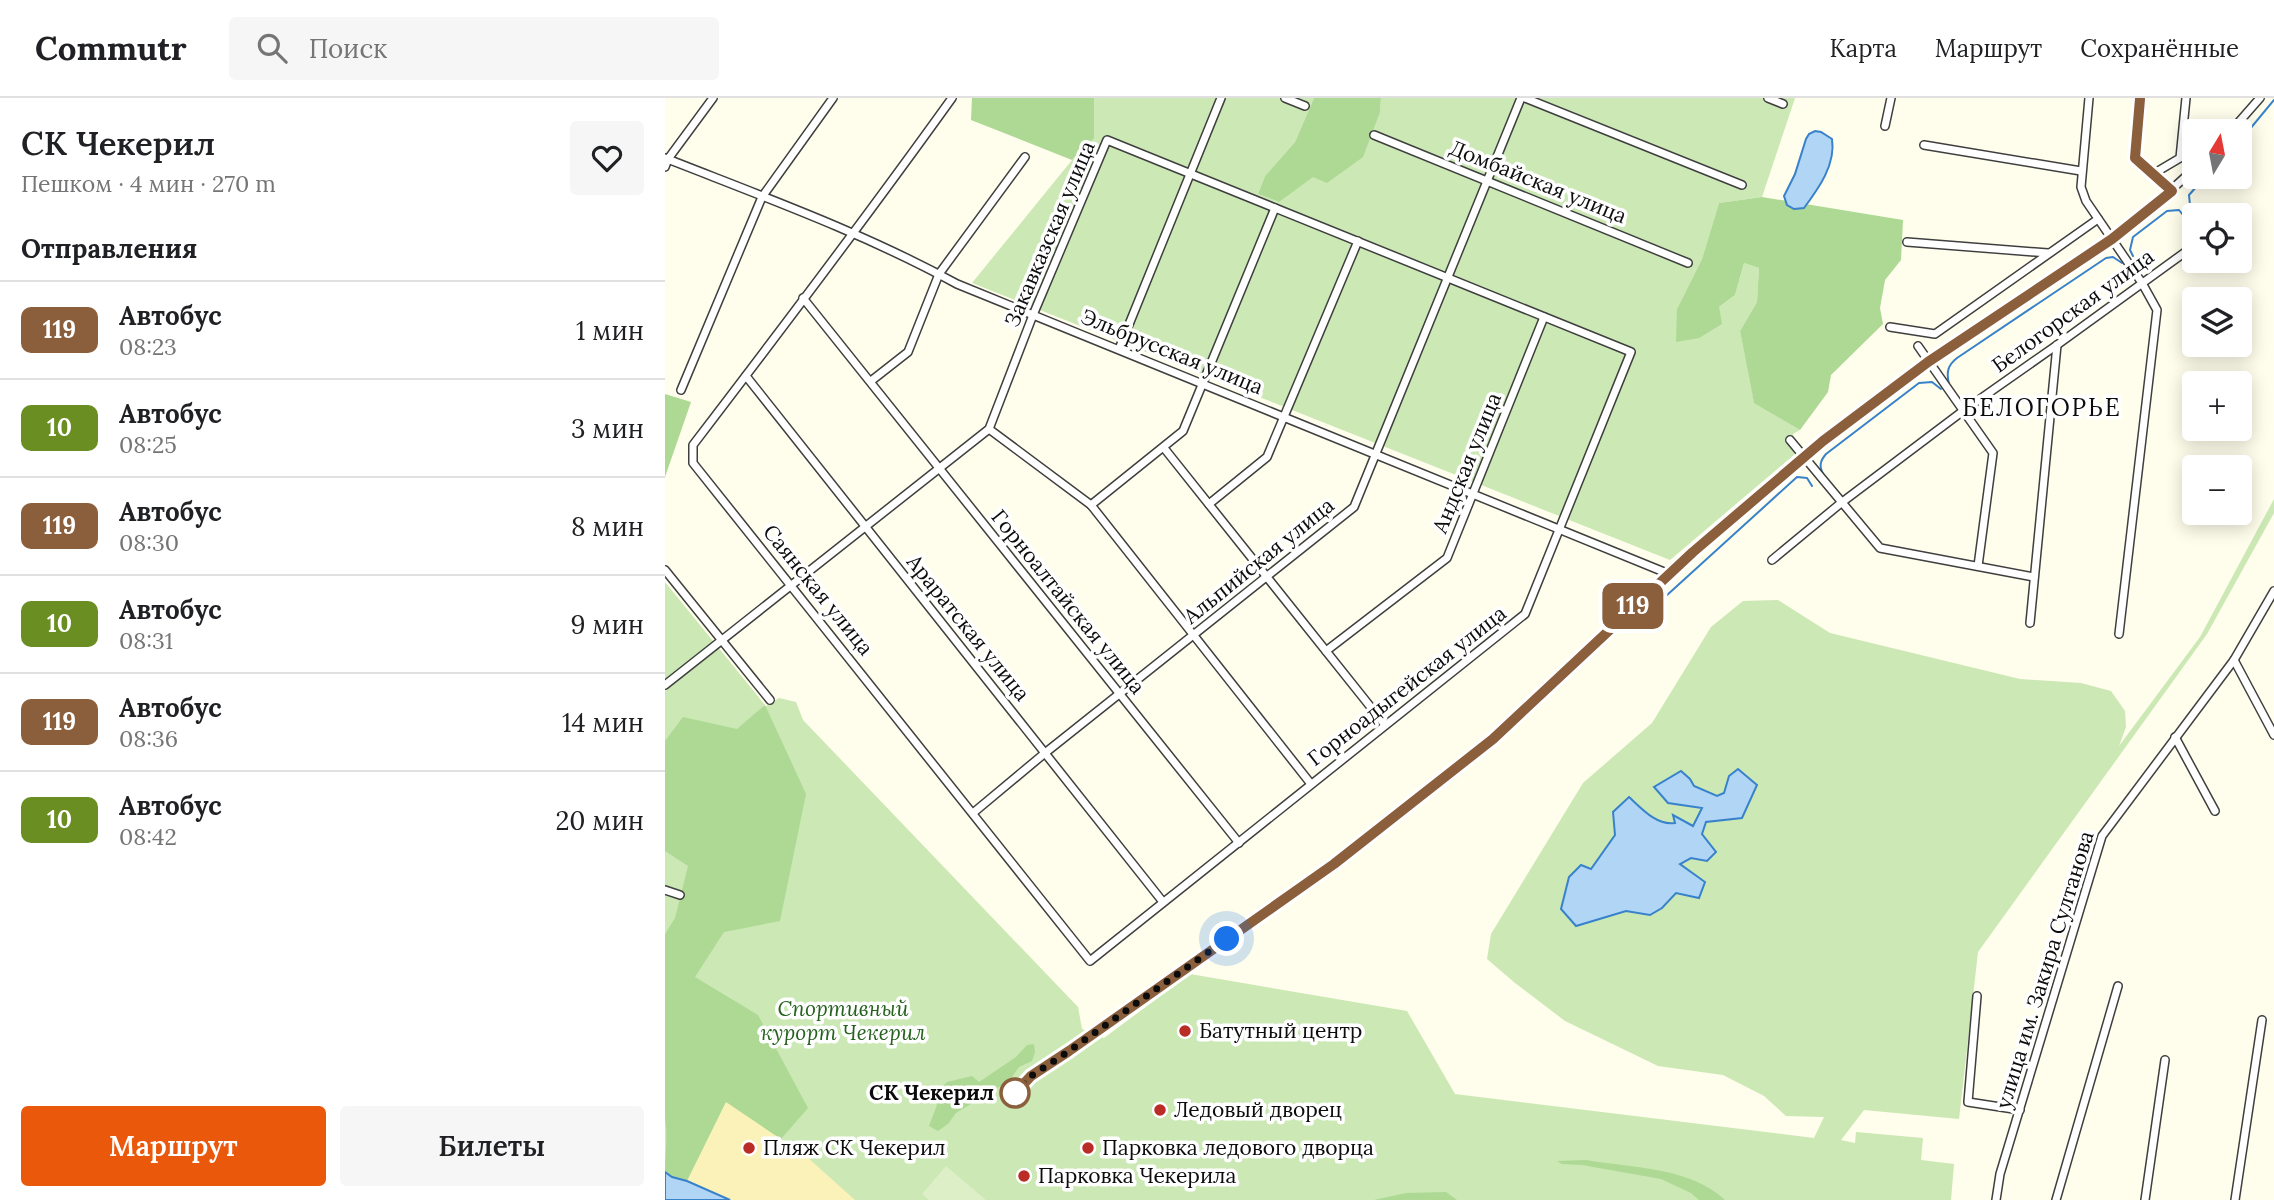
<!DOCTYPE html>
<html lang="ru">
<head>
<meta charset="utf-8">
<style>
  :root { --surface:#fff; --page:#f6f6f6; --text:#202124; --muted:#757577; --line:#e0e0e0; --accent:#ea580c }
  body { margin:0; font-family:Lora,serif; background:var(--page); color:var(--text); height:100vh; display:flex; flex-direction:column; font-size:26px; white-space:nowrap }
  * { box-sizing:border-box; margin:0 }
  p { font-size:23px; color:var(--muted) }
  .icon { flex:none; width:38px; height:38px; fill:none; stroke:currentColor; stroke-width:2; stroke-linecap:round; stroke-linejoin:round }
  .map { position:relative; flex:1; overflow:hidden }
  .drawer { display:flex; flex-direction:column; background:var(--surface); width:665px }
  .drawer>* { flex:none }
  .badge { padding:0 14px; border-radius:10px; font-size:24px; line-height:46px }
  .needle { width:46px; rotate:10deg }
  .controls { position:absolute; left:1517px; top:21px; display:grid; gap:14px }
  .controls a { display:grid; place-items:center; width:70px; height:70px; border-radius:7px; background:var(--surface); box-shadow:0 4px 18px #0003; font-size:35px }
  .you { position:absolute; width:35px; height:35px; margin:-18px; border:5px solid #fff; border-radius:50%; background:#1a73e8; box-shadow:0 0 0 10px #1a73e833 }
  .map>.badge { position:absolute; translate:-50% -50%; box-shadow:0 0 0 4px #fff }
  h2 { padding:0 21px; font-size:26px; line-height:63px }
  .round { display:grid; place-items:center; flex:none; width:74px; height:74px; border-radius:7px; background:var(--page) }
  .head { display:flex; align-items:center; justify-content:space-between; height:119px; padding:0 21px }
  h1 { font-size:33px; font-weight:600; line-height:52px }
  .cta { display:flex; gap:14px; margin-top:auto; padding:14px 21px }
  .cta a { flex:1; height:80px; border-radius:7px; background:var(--accent); color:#fff; font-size:28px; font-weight:600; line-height:80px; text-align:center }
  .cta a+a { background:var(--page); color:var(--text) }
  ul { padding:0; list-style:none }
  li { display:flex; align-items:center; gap:21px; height:98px; padding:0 21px; border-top:2px solid var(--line) }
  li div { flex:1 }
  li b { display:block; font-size:26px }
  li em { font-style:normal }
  li .badge { min-width:77px; font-weight:700; text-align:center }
  header { display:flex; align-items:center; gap:42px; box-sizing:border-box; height:98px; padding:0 35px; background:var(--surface); border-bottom:2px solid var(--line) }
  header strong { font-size:33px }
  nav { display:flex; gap:38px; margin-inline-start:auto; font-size:24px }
  .search { width:490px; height:63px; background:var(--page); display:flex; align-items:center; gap:18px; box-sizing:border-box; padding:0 24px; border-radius:7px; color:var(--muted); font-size:26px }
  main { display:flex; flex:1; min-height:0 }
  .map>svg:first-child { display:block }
</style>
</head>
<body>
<header>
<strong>Commutr</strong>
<div class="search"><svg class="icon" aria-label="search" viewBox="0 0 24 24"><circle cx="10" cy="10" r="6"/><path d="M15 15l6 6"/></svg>Поиск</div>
<nav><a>Карта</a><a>Маршрут</a><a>Сохранённые</a></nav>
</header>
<main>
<section class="drawer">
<div class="head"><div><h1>СК Чекерил</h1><p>Пешком · 4 мин · 270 m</p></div><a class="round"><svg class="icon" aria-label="heart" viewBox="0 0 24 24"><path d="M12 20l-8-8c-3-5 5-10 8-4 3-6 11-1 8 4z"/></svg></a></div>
<h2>Отправления</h2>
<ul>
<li><span class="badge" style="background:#8b5e3c;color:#fff">119</span><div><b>Автобус</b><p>08:23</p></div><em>1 мин</em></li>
<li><span class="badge" style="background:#6b8e23;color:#fff">10</span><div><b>Автобус</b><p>08:25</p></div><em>3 мин</em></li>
<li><span class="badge" style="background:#8b5e3c;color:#fff">119</span><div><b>Автобус</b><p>08:30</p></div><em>8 мин</em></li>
<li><span class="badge" style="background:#6b8e23;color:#fff">10</span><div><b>Автобус</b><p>08:31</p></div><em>9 мин</em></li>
<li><span class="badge" style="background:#8b5e3c;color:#fff">119</span><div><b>Автобус</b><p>08:36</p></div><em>14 мин</em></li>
<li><span class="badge" style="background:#6b8e23;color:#fff">10</span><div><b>Автобус</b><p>08:42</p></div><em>20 мин</em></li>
</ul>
<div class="cta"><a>Маршрут</a><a>Билеты</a></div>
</section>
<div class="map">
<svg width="1609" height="1102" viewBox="0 0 1609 1102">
  <rect width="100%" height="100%" fill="#fffdeb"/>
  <g fill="#cbe8b5">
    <path d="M429 0H649L630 44 600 78 593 96 614 104 715 14 716 0H1130L1097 99 1054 105 1037 161 1012 211 1054 209 1070 197 1079 165 1094 170 1092 204 1075 233 1089 304 1135 332 1128 336 1131 348 1130 356 1005 462 307 185 407 62 428 40Z"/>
    <path d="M1609 401V415L1542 536 1313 854 1294 1021 1199 1012 1176 1042 1190 1045 1191 1034 1258 1040 1256 1062 1289 1066 1286 1102H50L0 1082V484L100 607 92 614 114 600 131 604 138 622 413 909 417 931 439 940 525 876 742 913 790 996 1149 1040 1159 1019 1121 1018 1099 998 1058 977 993 968 900 923 850 885 822 861 826 836 918 685 987 625 1046 529 1078 503 1113 502 1165 535 1355 581 1416 585 1446 593 1460 613 1461 629 1454 648 1535 539Z"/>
  </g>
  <g fill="#add995">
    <path d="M307 0H429V40L407 62 306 22Z"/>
    <path d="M649 0H716L715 14 698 59 662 85 648 79 614 104 593 96 600 78 630 44Z"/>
    <path d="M1097 99 1238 122 1236 162 1220 182 1215 210 1218 226 1166 277 1163 294 1135 332 1089 305 1075 233 1092 204 1094 170 1079 165 1070 197 1054 209 1057 226 1034 240 1011 244 1012 211 1037 161 1054 105Z"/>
    <path d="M0 296 26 304 0 379Z"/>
    <path d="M100 607 141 696 115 823 59 834 30 879 93 917 143 1010 116 1041 61 1005 22 1083 7 1079 0 1074C0 1056 3 1038 0 1021V836L10 820 23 768 0 753V643L18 619 72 631Z"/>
    <path d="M369 946 370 954 367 963 354 969 344 983 291 1015 283 1026 273 1033 264 1028 272 1007 269 999 282 984 307 978 314 984 351 959 362 947Z"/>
    <path d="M921 1062C968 1070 1025 1069 1060 1102H1034L1026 1095 996 1081 917 1067 897 1066 892 1063Z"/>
    <path d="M781 1094 792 1102H709L741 1095Z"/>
  </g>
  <path fill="#faf2b8" d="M61 1004 142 1059 190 1102H65L22 1083Z"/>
  <path fill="#ddefc7" d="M281 1068 321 1102H264L257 1096Z"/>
  <g fill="#b0d5f5" stroke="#3882cc" stroke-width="2">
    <path d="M1150 33 1156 34 1167 41C1171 66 1154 90 1139 110L1129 111 1122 107 1119 98 1130 76 1141 41 1144 36Z"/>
    <path d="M1073 671 1092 687 1077 720 1041 724 1037 736 1051 754 1042 763 1026 760 1015 766 1040 784 1034 800 1011 795 997 810 985 817 961 813 911 828 896 811 904 779 916 767 926 771 950 737 948 714 964 699C977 711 992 728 1010 725L1008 717 1028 728 1037 710 1003 705 989 689 1016 673 1025 681 1029 688 1052 698 1059 695 1064 678Z"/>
    <path d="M0 1074 7 1079 22 1083 65 1102H0Z"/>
  </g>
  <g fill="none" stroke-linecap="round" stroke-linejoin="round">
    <g stroke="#3882cc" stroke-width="2">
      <path d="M1575 43 1609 2"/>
      <path d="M1528 111 1525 107 1524 97 1540 79"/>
      <path d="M1468 158 1465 152 1468 139 1502 113 1514 112 1518 117"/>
      <path d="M1284 286C1281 274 1283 267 1292 260L1441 160 1448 159 1457 165"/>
      <path d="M1158 376C1154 368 1155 363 1161 356L1254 285 1267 284 1276 291"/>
      <path d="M990 508 1132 379 1142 380 1147 388"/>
    </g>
    <defs>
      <g id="minor">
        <path d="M620 0 640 8"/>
        <path d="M860 0 1077 87"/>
        <path d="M1103 0 1118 6"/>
        <path d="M1424 0 1416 89 1421 103 1477 185 1492 212 1454 536"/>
        <path d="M1475 1 1470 60 1507 92"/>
        <path d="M1220 28 1226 0"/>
        <path d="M1566 33 1595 0"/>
        <path d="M709 37 1023 165"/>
        <path d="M1259 47 1416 73"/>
        <path d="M0 60C99 99 199 135 292 186L1004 476"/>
        <path d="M0 69 3 61 48 0"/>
        <path d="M1488 76 1515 60 1521 0"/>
        <path d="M1242 144 1383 155"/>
        <path d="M138 200 574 745"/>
        <path d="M1225 229 1270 236 1433 121"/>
        <path d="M1253 248 1328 355 1313 468"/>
        <path d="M454 251 556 0"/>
        <path d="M81 278 498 804"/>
        <path d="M206 283 243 254 274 176 360 59"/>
        <path d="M16 292 97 99 168 0"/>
        <path d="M324 331 426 407 646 686"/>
        <path d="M1125 342 1215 450 1369 479"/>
        <path d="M499 350 720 627"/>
        <path d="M544 406 602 359 693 143"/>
        <path d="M426 407 518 333 610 110"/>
        <path d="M1107 462 1176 405 1298 313 1392 247 1530 147"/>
        <path d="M0 472 105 602"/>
        <path d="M1365 525 1392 247"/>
        <path d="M661 553 782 460 879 219"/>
        <path d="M1569 562 1609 637"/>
        <path d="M0 587 324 331 368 217 442 42 966 254 860 516 425 863 28 365V347C116 232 203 117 287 0"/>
        <path d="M1510 639 1550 713"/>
        <path d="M308 715 380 655 689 409 856 0"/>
        <path d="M0 792 15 797"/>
        <path d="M1312 898 1303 1004 1355 1012"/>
        <path d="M350 995 366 978 404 953 669 766 828 641 1028 454 1138 360 1263 264 1447 141 1481 115 1530 70"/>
        <path d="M1331 1102 1335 1076 1437 738 1569 562 1609 493"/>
        <path d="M1391 1102 1453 888"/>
        <path d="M1480 1102 1500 962"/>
        <path d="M1570 1102 1597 922"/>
      </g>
    </defs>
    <use href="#minor" stroke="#3f3f3f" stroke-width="10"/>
    <use href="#minor" stroke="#fff" stroke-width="7"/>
  </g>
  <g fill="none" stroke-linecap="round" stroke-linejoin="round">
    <defs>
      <path id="line" d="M350 995 366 978 404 953 669 766 828 641 1028 454 1158 343 1263 264 1447 141 1507 93 1470 60 1475 1"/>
    </defs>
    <use href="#line" stroke="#fff" stroke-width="16"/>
    <use href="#line" stroke="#8b5e3c" stroke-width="10"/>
    <path stroke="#0c0c0c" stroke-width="7" stroke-dasharray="0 12.6" d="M350 995 366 978 404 953 562 841"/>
  </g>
  <g fill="#ba2d26" stroke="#fff" stroke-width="2.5">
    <circle cx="520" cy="933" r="7"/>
    <circle cx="495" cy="1012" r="7"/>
    <circle cx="84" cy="1050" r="7"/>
    <circle cx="423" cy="1050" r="7"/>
    <circle cx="359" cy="1078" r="7"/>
  </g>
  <circle fill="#fff" stroke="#8b5e3c" stroke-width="3.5" cx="350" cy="995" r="14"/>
  <g text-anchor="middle" stroke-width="7" stroke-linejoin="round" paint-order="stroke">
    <g font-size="21" fill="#0c0c0c" stroke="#fff">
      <text transform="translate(873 84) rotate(22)" y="7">Домбайская улица</text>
      <text transform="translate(385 136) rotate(-67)" y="7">Закавказская улица</text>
      <text transform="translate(1408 213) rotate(-36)" y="7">Белогорская улица</text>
      <text transform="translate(507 254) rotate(22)" y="7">Эльбрусская улица</text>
      <text transform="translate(802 365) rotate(-68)" y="7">Андская улица</text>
      <text transform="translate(594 463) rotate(-39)" y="7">Альпийская улица</text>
      <text transform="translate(153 492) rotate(51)" y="7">Саянская улица</text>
      <text transform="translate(403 504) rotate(51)" y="7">Горноалтайская улица</text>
      <text transform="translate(303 530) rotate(51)" y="7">Араратская улица</text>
      <text transform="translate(742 588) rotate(-38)" y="7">Горноадыгейская улица</text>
      <text transform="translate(1380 872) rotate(-73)" y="7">улица им. Закира Султанова</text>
    </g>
    <g font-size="21" font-style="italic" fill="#25621d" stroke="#fff">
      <text x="178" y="918">Спортивный<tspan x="178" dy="24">курорт Чекерил</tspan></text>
    </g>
    <g font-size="21" fill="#0c0c0c" stroke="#fff" text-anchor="start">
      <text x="534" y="940">Батутный центр</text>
      <text x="509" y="1019">Ледовый дворец</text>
      <text x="98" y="1057">Пляж СК Чекерил</text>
      <text x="437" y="1057">Парковка ледового дворца</text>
      <text x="373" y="1085">Парковка Чекерила</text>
    </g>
    <g font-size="21" font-weight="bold" fill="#0c0c0c" stroke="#fff" text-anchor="end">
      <text x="329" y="1002">СК Чекерил</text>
    </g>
    <g font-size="24" letter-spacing="2" fill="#0c0c0c" stroke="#fff">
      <text x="1377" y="318">БЕЛОГОРЬЕ</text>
    </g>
  </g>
</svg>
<div class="controls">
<a><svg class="needle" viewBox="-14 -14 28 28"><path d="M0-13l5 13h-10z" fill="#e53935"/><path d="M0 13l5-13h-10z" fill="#757577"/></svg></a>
<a><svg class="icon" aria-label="locate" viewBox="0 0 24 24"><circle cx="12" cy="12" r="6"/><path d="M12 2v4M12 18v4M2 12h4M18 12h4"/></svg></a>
<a><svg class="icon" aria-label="layers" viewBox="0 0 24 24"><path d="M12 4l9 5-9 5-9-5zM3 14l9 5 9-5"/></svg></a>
<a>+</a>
<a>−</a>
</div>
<div class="you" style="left:562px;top:841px"></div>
<b class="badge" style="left:968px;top:508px;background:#8b5e3c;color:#fff">119</b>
</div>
</main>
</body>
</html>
